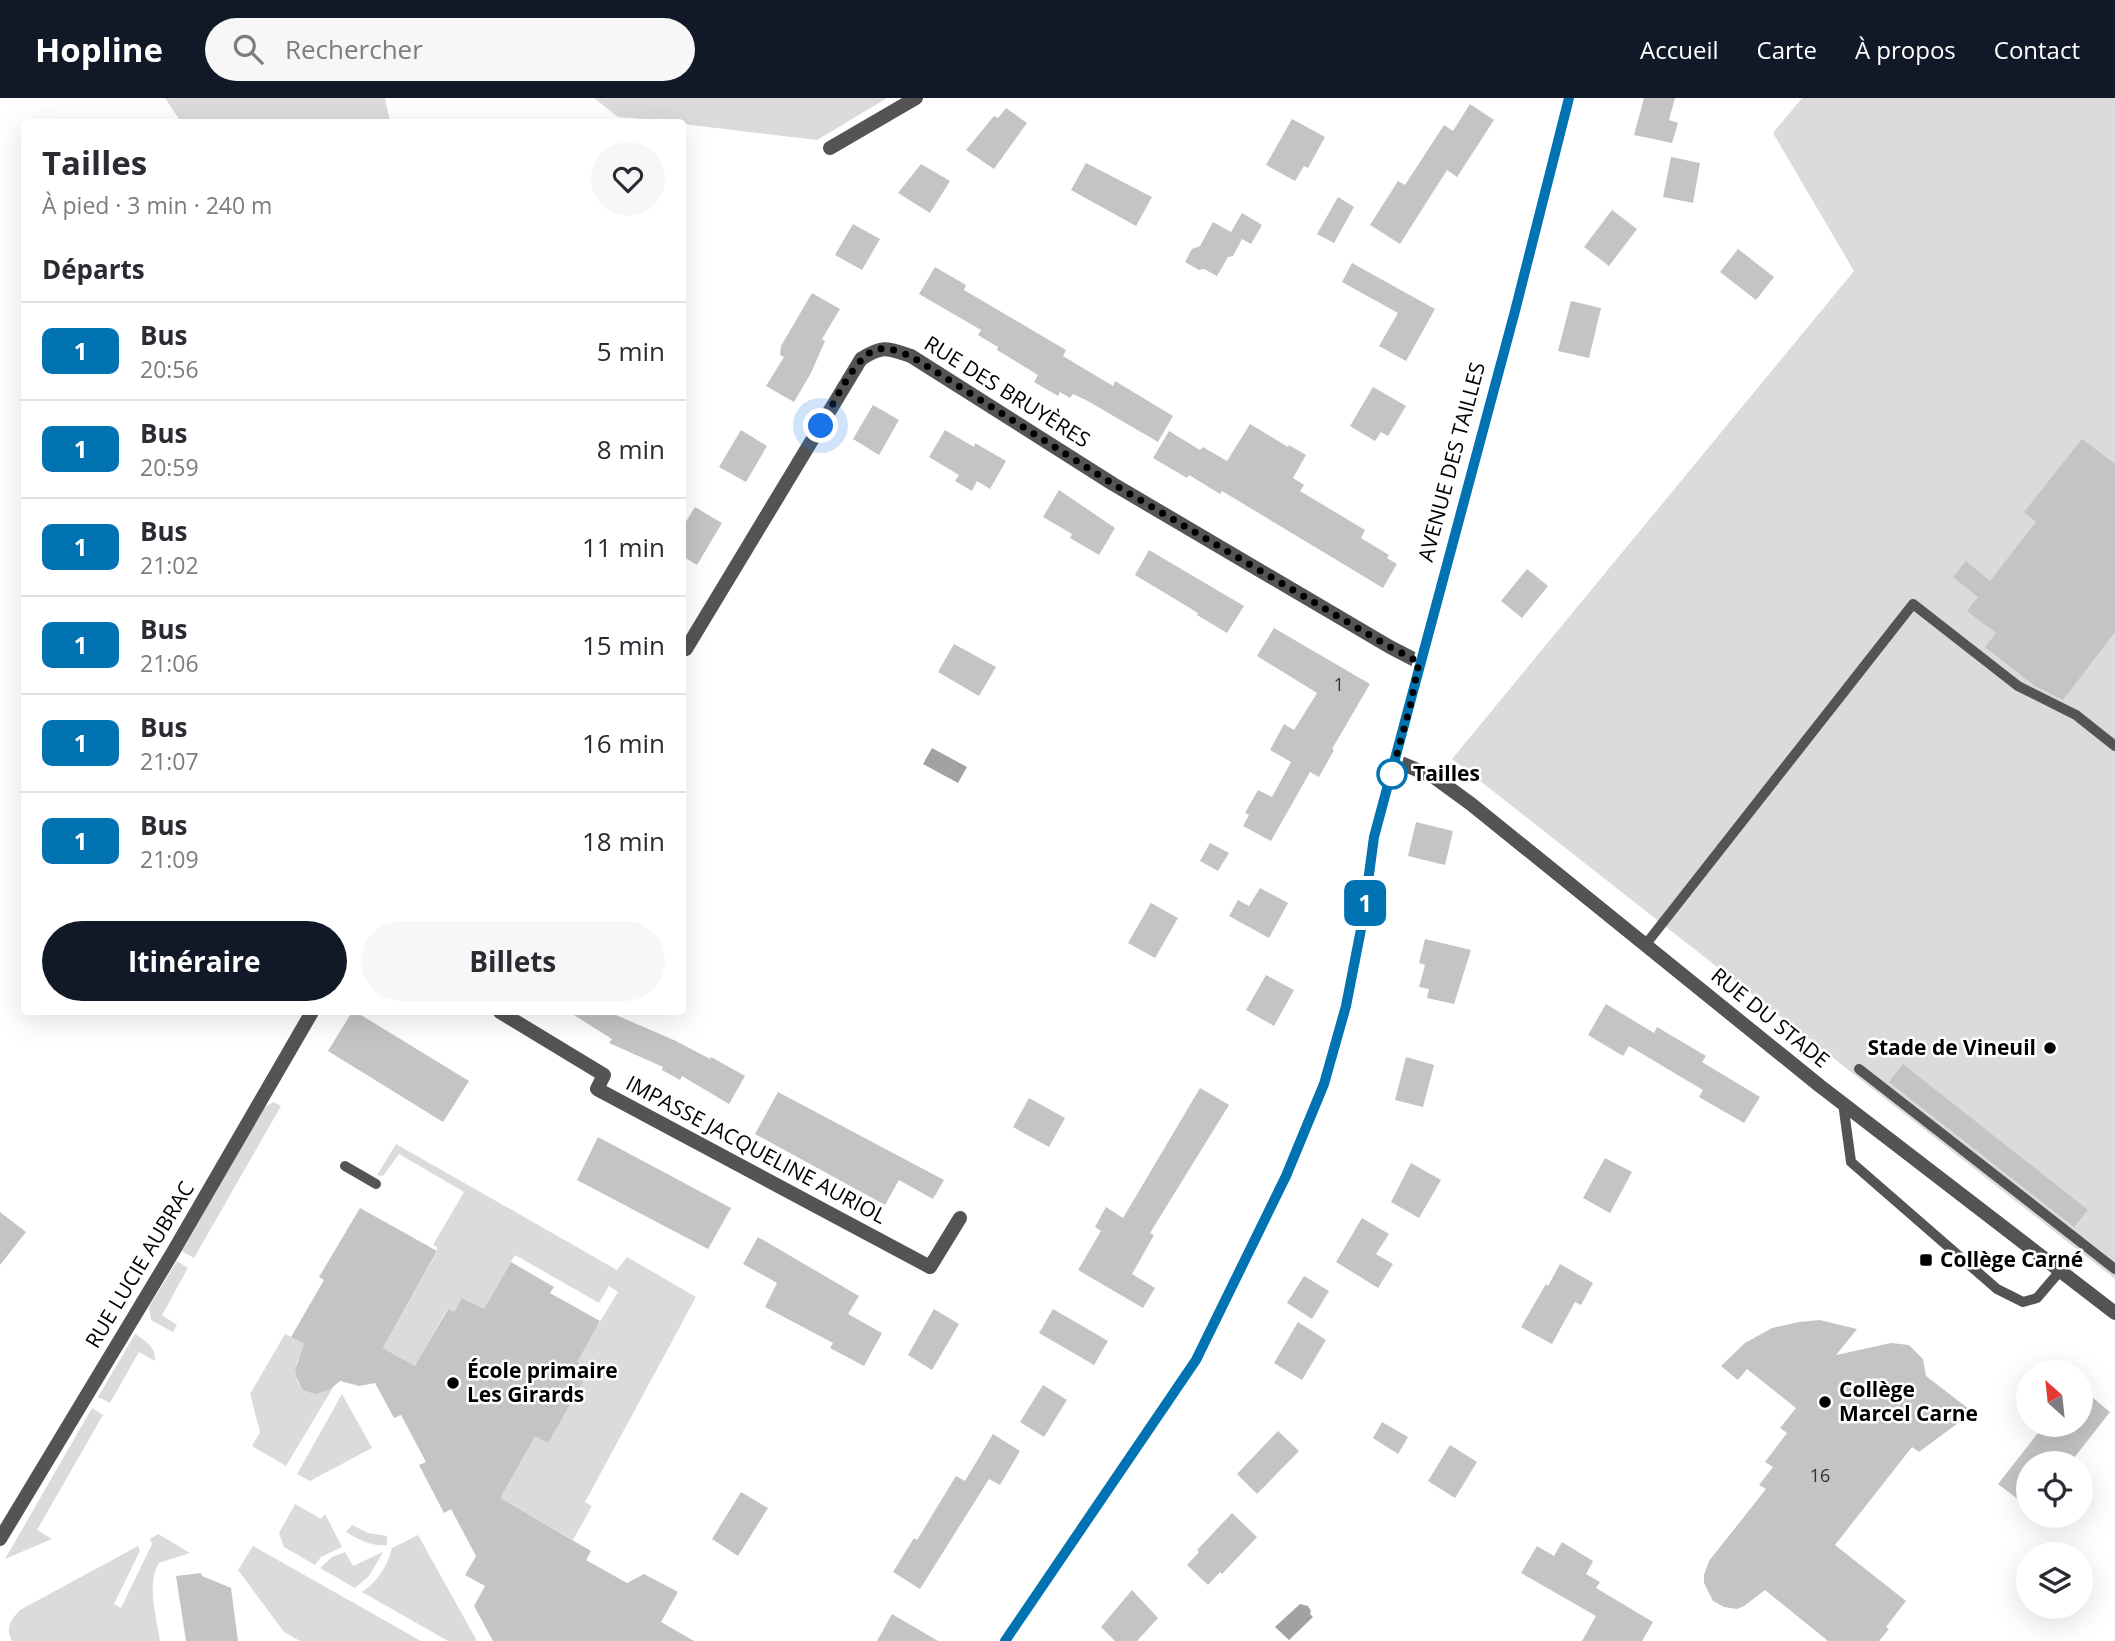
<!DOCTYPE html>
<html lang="fr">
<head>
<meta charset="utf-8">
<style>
  :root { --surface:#fff; --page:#f7f7f7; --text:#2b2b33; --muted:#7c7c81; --line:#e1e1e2; --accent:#111827 }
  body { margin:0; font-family:"Open Sans",sans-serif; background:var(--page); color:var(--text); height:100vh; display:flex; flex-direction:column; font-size:26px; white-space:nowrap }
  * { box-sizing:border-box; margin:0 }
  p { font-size:23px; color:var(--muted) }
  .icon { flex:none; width:38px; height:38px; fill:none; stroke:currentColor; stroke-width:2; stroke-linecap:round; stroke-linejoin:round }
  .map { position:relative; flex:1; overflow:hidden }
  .sheet { position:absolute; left:21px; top:21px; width:665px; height:896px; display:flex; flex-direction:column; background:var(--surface); border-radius:7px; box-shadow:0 7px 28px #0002 }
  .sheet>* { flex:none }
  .badge { padding:0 14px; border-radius:10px; font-size:24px; line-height:46px }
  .needle { width:46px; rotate:333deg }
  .buttons { position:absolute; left:2016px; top:1262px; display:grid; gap:14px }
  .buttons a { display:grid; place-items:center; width:77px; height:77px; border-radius:50%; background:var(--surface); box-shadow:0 7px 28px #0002; font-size:35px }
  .you { position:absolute; width:35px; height:35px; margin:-18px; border:5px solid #fff; border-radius:50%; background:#1a73e8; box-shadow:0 0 0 10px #1a73e833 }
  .map>.badge { position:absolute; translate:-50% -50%; box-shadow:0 0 0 4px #fff }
  h2 { padding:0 21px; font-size:26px; line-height:63px }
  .round { display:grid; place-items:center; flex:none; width:74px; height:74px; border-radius:37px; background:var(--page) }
  .headline { display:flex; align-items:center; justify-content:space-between; height:119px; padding:0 21px }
  h1 { font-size:33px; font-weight:700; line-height:52px }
  .primary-button { display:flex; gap:14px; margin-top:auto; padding:14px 21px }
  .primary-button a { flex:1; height:80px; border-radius:42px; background:var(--accent); color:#fff; font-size:28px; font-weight:700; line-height:80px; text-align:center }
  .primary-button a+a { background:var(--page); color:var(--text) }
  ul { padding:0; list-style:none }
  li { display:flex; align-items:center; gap:21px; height:98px; padding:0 21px; border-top:2px solid var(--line) }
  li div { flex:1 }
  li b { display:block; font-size:26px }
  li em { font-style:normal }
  li .badge { min-width:77px; font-weight:700; text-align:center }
  header { display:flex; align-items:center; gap:42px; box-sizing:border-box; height:98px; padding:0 35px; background:var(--accent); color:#fff }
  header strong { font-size:33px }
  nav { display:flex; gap:38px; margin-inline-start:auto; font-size:24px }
  .search { width:490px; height:63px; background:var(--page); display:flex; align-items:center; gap:18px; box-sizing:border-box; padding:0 24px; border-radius:38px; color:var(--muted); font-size:26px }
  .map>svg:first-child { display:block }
</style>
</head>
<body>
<header>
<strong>Hopline</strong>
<div class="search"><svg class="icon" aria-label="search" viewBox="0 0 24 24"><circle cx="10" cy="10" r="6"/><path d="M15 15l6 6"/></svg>Rechercher</div>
<nav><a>Accueil</a><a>Carte</a><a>À propos</a><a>Contact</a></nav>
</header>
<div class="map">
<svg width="2115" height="1543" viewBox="0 0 2115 1543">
  <rect width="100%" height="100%" fill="#fff"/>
  <g fill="#dbdbdb">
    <path d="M165 0H385L390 24H181Z"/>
    <path d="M594 0H887L817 42 683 26 682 24 618 19Z"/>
    <path d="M1802 0H2115V1181L1452 661 1854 173 1773 35Z"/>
    <path d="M273 1004 281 1008 194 1160 182 1153 264 1010Z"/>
    <path d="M396 1046 617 1172 627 1159 696 1199 585 1404 592 1408 573 1442 518 1411H486L618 1194 609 1188 599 1205 515 1157 488 1204V1214L463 1200 454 1214 447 1211 424 1253 422 1272 383 1250 437 1154V1149L433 1147 464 1094 399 1056 383 1078 377 1077Z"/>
    <path d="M177 1163 188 1170 162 1217 177 1227 173 1234 151 1222 149 1209Z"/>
    <path d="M135 1236C146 1243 156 1249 155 1263L139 1254 110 1305 98 1299Z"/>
    <path d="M285 1236 306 1247C302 1254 297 1261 296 1268 291 1292 317 1302 334 1288L286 1368 252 1348 260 1334 250 1296Z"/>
    <path d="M342 1296 372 1350 310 1383 297 1376Z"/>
    <path d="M92 1310 103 1317 37 1432 52 1441 5 1461Z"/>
    <path d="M295 1406 321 1421 325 1416 342 1449 321 1459 315 1467 284 1449 279 1435Z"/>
    <path d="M352 1427 368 1435 387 1438V1447C374 1449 358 1442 346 1434Z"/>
    <path d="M158 1436 190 1455 159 1465C146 1485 157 1521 160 1543H12C5 1529 11 1522 20 1512L138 1448 140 1453 114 1506 121 1510 152 1446 150 1441Z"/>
    <path d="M418 1437 477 1543H448L362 1494C378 1483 387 1469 392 1450Z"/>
    <path d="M253 1448 421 1543H300L284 1534 238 1472Z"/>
    <path d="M345 1454 353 1468 383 1454 369 1478 355 1490 320 1470 332 1459Z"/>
  </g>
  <g fill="#a2a2a2">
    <path d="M932 650 967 669 958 685 923 666Z"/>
    <path d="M1300 1506 1308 1508 1311 1513 1310 1516 1313 1519 1289 1542 1275 1529Z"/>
  </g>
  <g fill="#c4c4c4">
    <path d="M1644 0H1675L1669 22 1678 25 1672 45 1634 37Z"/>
    <path d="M1470 6 1494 22 1457 79 1447 72 1400 146 1370 127 1398 83 1405 87 1444 27 1453 33Z"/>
    <path d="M1006 10 1027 25 994 71 966 52 994 18 998 20Z"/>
    <path d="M1292 21 1325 39 1308 70 1304 68 1295 83 1266 67Z"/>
    <path d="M1671 59 1700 65 1693 105 1663 99Z"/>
    <path d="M1086 65 1152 99 1136 128 1071 92Z"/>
    <path d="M921 66 950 83 930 115 898 95Z"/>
    <path d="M1338 99 1354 109 1334 145 1317 136Z"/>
    <path d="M1612 112 1637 131 1609 168 1584 149Z"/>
    <path d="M1242 115 1262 127 1251 146 1242 141 1233 158 1228 159 1217 178 1204 171 1199 172 1185 164 1192 151 1200 148 1213 124 1231 134Z"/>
    <path d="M853 126 880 141 862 172 835 157Z"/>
    <path d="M1738 151 1774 179 1756 202 1720 174Z"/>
    <path d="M1352 165 1435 211 1406 263 1379 248 1398 215 1342 184Z"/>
    <path d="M935 169 966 187 964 192 1066 252 1063 258 1113 288 1115 283 1173 318 1158 344 1086 302 1073 296 1070 300 1060 294 1058 298 1034 284 1038 277 997 252 998 249 978 237 981 232 919 196Z"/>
    <path d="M812 195 840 211 822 241 825 243 811 275 794 304 766 288 784 259 780 257 781 248Z"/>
    <path d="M1571 203 1601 210 1589 260 1558 253Z"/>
    <path d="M1373 289 1406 308 1388 338 1381 334 1375 343 1350 328Z"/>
    <path d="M873 307 899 322 879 357 853 341Z"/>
    <path d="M1250 326 1288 349 1289 347 1306 357 1293 380 1304 387 1300 393 1365 432 1361 440 1389 457 1387 460 1397 466 1383 490 1222 393 1220 396 1189 377 1187 380 1153 360 1169 333 1200 352 1203 349 1227 363Z"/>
    <path d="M741 332 767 348 746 384 719 369Z"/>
    <path d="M945 332 974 349 975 345 1006 363 990 391 977 383 972 393 955 383 959 377 929 359Z"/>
    <path d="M2082 341 2115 366V534L2063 602 2035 588 1985 549 1996 535 1967 513 1978 499 1953 479 1966 463 1990 483 2036 424 2024 414Z"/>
    <path d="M1059 392 1115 430 1099 457 1070 440 1072 436 1043 419Z"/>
    <path d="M695 409 722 425 697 467 682 458V430Z"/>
    <path d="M1149 452 1244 508 1227 535 1197 517 1198 515 1135 477Z"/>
    <path d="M1527 471 1548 488 1522 520 1501 503Z"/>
    <path d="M1274 530 1370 586 1332 651 1334 652 1319 679 1310 674 1271 743 1243 728 1249 717 1245 715 1258 692 1272 699 1291 664 1270 652 1284 626 1294 632 1317 595 1257 558Z"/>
    <path d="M954 546 996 569 979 598 938 574Z"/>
    <path d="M1416 724 1453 733 1445 767 1408 758Z"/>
    <path d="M1210 745 1229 755 1218 773 1200 763Z"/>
    <path d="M1260 790 1288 805 1269 840 1229 818 1238 802 1249 808Z"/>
    <path d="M1151 805 1178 820 1155 860 1128 845Z"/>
    <path d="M1425 841 1471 852 1454 906 1427 900 1429 891 1419 889 1425 867 1419 865Z"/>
    <path d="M1266 877 1294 892 1274 928 1246 912Z"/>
    <path d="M1606 906 1654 935 1657 929 1706 958 1702 964 1760 999 1744 1025 1699 999 1703 992 1629 948 1623 958 1588 937Z"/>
    <path d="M352 914H356L469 983 443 1024 328 953Z"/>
    <path d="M569 914H609L676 943 710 961 711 959 745 978 729 1006 682 978 680 982 662 972 663 969 609 945 612 941Z"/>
    <path d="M1406 959 1434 967 1423 1009 1395 1002Z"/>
    <path d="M1903 966 2088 1112 2074 1129 1889 984Z"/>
    <path d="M1200 990 1229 1007 1150 1135 1154 1137 1132 1176 1155 1190 1143 1210 1078 1172 1101 1133 1095 1129 1106 1109 1123 1120Z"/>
    <path d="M778 994 944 1082 933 1101 899 1082 885 1107 755 1036Z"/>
    <path d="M1029 1000 1065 1020 1049 1049 1013 1029Z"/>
    <path d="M598 1039 731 1110 708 1151 577 1082Z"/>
    <path d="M1605 1060 1632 1074 1610 1115 1583 1100Z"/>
    <path d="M1411 1065 1441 1082 1419 1120 1391 1104Z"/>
    <path d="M360 1110 437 1153 383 1250 415 1268 448 1211 454 1214 462 1200 484 1211 511 1164 554 1189 550 1195 600 1223 577 1264 590 1271 548 1345 535 1338 500 1400 591 1453 586 1462 627 1485 644 1476 678 1494 661 1524 694 1543H493L474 1508 485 1488 465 1477 476 1458 451 1411 444 1415 419 1367 426 1364 401 1317 394 1320 375 1285 359 1288 340 1283 329 1292 315 1296 303 1292 296 1279 295 1272 304 1246 291 1239 324 1182 319 1179Z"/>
    <path d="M0 1114 26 1134 0 1167Z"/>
    <path d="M1362 1120 1389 1136 1376 1156 1393 1166 1378 1190 1336 1164Z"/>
    <path d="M758 1139 859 1198 848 1216 882 1235 864 1268 830 1250 833 1245 765 1209 777 1185 743 1166Z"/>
    <path d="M1560 1166 1593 1185 1581 1207 1575 1204 1552 1246 1521 1229 1546 1186 1548 1188Z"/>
    <path d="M1304 1178 1329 1193 1312 1221 1287 1205Z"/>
    <path d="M934 1211 959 1226 932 1272 908 1257Z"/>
    <path d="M1053 1211 1108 1243 1094 1267 1039 1235Z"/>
    <path d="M1820 1222 1857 1231 1836 1257 1891 1245 1909 1247 1923 1261 1926 1278 1973 1314 1919 1354 1912 1349 1835 1447 1906 1503 1886 1529 1889 1531 1879 1543H1828L1765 1492 1744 1508 1737 1511 1724 1509 1713 1503 1704 1485V1477L1709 1463 1766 1391 1759 1387 1773 1369 1765 1364 1787 1335 1780 1330 1796 1310 1747 1271 1738 1282 1721 1268 1745 1245 1772 1230 1799 1224Z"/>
    <path d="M1298 1224 1326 1242 1302 1282 1274 1265Z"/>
    <path d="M1043 1287 1067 1302 1044 1339 1020 1324Z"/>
    <path d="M2081 1290 2110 1314 2070 1365H2028V1409L1998 1386 2045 1326H2081Z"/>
    <path d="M1382 1324 1408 1339 1398 1356 1373 1340Z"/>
    <path d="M1278 1333 1299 1353 1257 1396 1237 1376Z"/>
    <path d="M993 1336 1020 1353 1000 1387 989 1381 920 1491 893 1474 914 1440 917 1442 956 1378 965 1383Z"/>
    <path d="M1450 1347 1477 1364 1455 1400 1428 1383Z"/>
    <path d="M741 1394 768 1410 738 1458 712 1441Z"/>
    <path d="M1232 1415 1257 1439 1222 1476 1220 1474 1208 1487 1187 1467 1199 1454 1197 1452Z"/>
    <path d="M1562 1444 1593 1463 1586 1476 1600 1484 1596 1490 1653 1524 1642 1543H1582L1596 1518 1521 1475 1537 1448 1554 1458Z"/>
    <path d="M201 1475 202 1478 231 1490 238 1543H186L176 1478Z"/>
    <path d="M1132 1492 1158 1520 1137 1543H1115L1101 1529Z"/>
    <path d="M892 1516 938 1543H877Z"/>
  </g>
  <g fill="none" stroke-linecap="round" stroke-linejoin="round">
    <g stroke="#545454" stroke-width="10">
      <path d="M1646 846 1913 506 2018 588 2076 617 2115 648"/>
      <path d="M1859 971 2115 1171"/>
      <path d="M1843 1005 1851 1064 1997 1191 2023 1204 2037 1200 2060 1173"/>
      <path d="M345 1068 376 1086"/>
    </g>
    <g stroke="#545454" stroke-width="14">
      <path d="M830 50 916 0"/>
      <path d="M686 551 861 261C883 247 887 250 911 258L1113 386 1390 549 1419 564"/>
      <path d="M1396 663 1434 679 1471 706 1820 988 2115 1215"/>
      <path d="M500 914 604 977 597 991 930 1169 960 1120"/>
      <path d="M0 1441 173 1154 312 914"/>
    </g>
    <path stroke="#545454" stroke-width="14" d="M1005 1543 1196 1262 1286 1078 1324 986 1346 908 1363 821 1374 739 1515 213 1569 0"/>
  </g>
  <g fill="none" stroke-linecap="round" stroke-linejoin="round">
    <defs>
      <path id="line" d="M1005 1543 1196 1262 1286 1078 1324 986 1346 908 1363 821 1374 739 1515 213 1569 0"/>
    </defs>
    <use href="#line" stroke="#fff" stroke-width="16"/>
    <use href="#line" stroke="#0173b2" stroke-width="10"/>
    <path stroke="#000" stroke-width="7" stroke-dasharray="0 12.6" d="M821 328C832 309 857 253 879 251 890 249 901 255 911 258L1113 386 1390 549 1419 564 1410 609 1388 688 1392 676"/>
  </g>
  <circle fill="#fff" stroke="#0173b2" stroke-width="3.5" cx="1392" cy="676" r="14"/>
  <g fill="#000" stroke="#fff" stroke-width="2.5">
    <circle cx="2050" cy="950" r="7"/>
    <rect x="1919" y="1155" width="14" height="14" rx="3.5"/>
    <circle cx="453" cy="1285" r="7"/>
    <circle cx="1825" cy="1304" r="7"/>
  </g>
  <g text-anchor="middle" stroke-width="5" stroke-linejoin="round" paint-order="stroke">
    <g font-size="18" fill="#313131">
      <text x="1339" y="593">1</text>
      <text x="1820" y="1384">16</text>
    </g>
    <g font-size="21" fill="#000" stroke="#fff">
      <text transform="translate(1007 294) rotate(32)" y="7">RUE DES BRUYÈRES</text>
      <text transform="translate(1452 364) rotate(-75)" y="7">AVENUE DES TAILLES</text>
      <text transform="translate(1770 920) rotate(39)" y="7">RUE DU STADE</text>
      <text transform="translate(756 1052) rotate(28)" y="7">IMPASSE JACQUELINE AURIOL</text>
      <text transform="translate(140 1167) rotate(-59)" y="7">RUE LUCIE AUBRAC</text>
    </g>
    <g font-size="21" font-weight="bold" fill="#000" stroke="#fff" text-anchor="start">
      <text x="1413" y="683">Tailles</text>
    </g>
    <g font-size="21" font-weight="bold" fill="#000" stroke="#fff" text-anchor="start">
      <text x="2036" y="957" text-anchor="end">Stade de Vineuil</text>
      <text x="1940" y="1169">Collège Carné</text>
      <text x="467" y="1280">École primaire<tspan x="467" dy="24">Les Girards</tspan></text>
      <text x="1839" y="1299">Collège<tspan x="1839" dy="24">Marcel Carne</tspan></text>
    </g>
  </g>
</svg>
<div class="buttons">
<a><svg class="needle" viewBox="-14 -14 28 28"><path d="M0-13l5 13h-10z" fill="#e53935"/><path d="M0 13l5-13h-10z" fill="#7c7c81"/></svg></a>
<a><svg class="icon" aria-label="locate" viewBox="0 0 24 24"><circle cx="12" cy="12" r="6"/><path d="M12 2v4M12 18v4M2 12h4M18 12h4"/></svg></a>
<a><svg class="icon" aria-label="layers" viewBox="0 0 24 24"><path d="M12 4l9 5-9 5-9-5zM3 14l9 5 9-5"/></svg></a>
</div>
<div class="you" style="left:821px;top:328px"></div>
<b class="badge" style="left:1365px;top:805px;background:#0173b2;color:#fff">1</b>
<section class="sheet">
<div class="headline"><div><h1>Tailles</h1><p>À pied · 3 min · 240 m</p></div><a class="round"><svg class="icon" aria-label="heart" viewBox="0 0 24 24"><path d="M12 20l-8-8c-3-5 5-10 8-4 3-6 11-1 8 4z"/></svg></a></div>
<h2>Départs</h2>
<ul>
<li><span class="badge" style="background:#0173b2;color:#fff">1</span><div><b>Bus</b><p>20:56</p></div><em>5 min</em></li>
<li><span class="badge" style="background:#0173b2;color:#fff">1</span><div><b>Bus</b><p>20:59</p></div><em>8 min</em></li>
<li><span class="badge" style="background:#0173b2;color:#fff">1</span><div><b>Bus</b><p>21:02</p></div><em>11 min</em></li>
<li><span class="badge" style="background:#0173b2;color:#fff">1</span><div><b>Bus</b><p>21:06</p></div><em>15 min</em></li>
<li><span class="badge" style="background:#0173b2;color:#fff">1</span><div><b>Bus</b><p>21:07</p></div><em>16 min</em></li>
<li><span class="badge" style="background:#0173b2;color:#fff">1</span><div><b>Bus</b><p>21:09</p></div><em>18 min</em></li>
</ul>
<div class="primary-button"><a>Itinéraire</a><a>Billets</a></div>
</section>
</div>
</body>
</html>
